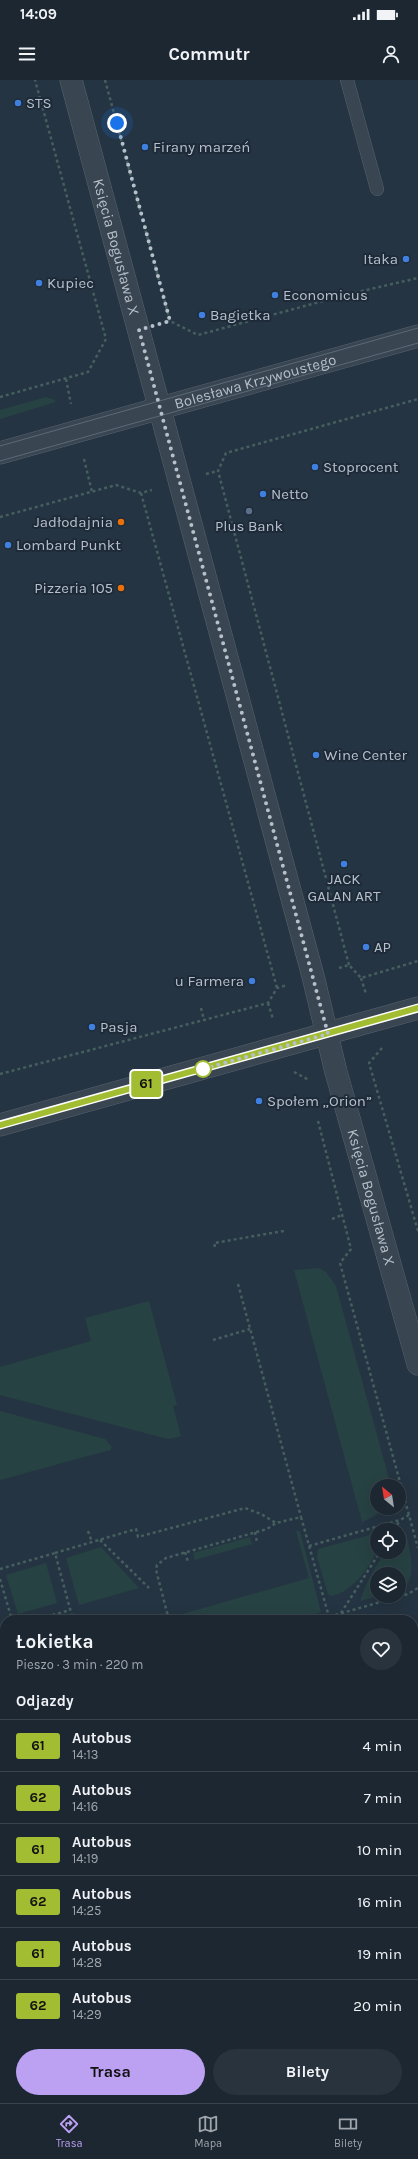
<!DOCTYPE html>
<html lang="pl">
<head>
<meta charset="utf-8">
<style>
  :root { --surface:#1c2732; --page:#29333e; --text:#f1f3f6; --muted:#a0a5ac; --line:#3a444d; --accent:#bca0f2 }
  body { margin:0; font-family:Karla,sans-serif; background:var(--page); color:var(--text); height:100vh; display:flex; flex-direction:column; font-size:15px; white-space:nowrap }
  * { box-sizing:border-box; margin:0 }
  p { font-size:13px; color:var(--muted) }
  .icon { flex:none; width:22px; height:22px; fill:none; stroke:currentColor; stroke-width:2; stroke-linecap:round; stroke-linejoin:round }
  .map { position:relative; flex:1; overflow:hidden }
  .details { position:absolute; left:0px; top:1535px; width:418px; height:488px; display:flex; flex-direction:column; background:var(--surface); border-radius:16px 16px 0 0; box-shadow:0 4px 16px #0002,0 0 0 1px var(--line) }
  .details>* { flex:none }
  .badge { padding:0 8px; border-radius:3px; font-size:14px; line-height:26px }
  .needle { width:26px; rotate:330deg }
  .buttons { position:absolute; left:370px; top:1399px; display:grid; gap:8px }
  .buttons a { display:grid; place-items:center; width:36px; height:36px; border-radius:50%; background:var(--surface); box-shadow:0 4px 16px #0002,0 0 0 1px var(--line); font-size:20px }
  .you { position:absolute; width:20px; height:20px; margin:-10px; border:3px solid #fff; border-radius:50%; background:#1a73e8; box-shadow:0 0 0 6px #1a73e833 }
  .map>.badge { position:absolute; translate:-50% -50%; box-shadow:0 0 0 2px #fff }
  h2 { padding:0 16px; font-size:15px; line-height:36px }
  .round { display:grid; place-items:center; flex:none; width:42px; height:42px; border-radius:21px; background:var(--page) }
  .summary { display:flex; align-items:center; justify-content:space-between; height:68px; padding:0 16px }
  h1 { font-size:19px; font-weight:700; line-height:30px }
  .button { display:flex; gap:8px; margin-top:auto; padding:8px 16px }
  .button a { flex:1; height:46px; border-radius:24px; background:var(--accent); color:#111; font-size:16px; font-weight:700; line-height:46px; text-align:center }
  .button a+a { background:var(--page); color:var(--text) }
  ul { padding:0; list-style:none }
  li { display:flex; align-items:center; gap:12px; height:52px; padding:0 16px; border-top:1px solid var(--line) }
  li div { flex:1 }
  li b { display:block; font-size:15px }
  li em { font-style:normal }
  li .badge { min-width:44px; font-weight:700; text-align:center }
  .status { display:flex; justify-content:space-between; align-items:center; height:28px; padding:0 20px; background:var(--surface); direction:ltr }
  .status svg { height:11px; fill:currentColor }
  header { display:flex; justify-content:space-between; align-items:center; height:52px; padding:0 16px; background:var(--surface); font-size:18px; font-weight:700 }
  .dock { display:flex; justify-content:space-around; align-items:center; height:56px; border-top:1px solid var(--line); background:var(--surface); font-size:11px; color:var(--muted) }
  .dock a { display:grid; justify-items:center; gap:2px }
  .dock .selected { color:var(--accent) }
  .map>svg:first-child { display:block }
</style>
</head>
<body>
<div class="status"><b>14:09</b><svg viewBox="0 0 49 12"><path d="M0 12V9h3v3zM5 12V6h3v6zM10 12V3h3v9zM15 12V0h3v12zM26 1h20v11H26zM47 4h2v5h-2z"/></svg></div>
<header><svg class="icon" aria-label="menu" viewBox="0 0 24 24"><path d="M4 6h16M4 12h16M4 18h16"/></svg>Commutr<svg class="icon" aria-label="person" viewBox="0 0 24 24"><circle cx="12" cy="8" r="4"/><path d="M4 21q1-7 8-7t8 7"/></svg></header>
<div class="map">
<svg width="418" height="2023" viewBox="0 0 418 2023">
  <rect width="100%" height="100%" fill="#253442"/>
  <g fill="#274243">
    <path d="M46 317 53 319 56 322 0 339V330Z"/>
    <path d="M319 1188 326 1192 336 1206 391 1406H377V1428H382L376 1435 362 1442 294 1190Z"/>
    <path d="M149 1221 177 1325 173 1326 181 1356 170 1359 164 1358 0 1315V1287L91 1261 85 1238Z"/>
    <path d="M0 1331 105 1359 112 1367 110 1370 0 1400Z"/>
    <path d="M296 1451H300L321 1532 300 1540H173L172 1537 309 1498Z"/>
    <path d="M377 1453C377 1458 378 1464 377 1469 372 1486 350 1514 331 1516L328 1514 317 1477 318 1469Z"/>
    <path d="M406 1453C411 1474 418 1503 399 1510V1494H377L378 1516 360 1521C366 1503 374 1487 386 1472H399V1458Z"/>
    <path d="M250 1457 252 1464 195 1480 193 1473Z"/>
    <path d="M101 1467 139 1508 79 1525 66 1478Z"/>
    <path d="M46 1483 57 1523 18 1534 6 1495Z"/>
  </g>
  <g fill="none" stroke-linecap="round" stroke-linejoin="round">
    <defs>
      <g id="service">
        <path d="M347 0 377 109"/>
        <path d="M200 2018 202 2023"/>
      </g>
      <g id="minor">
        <path id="s1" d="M71 0 313 896 336 992 418 1284"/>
        <path d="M0 1045 418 928"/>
        <path d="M413 1559 418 1557"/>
        <path d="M0 1675 5 1673"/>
      </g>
      <g id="tertiary">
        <path id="s2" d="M0 373 418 256"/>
      </g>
    </defs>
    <use href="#service" stroke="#57636f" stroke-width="14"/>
    <use href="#minor" stroke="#57636f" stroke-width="23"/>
    <use href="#tertiary" stroke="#57636f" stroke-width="23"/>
    <g stroke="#455f5f" stroke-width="2.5" stroke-dasharray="3 3" stroke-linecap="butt">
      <path d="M105 0 170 241"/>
      <path d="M166 242 170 241 198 255 349 214 418 198"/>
      <path d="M66 299 71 324"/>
      <path d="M0 317 88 292 106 259 35 0"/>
      <path d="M84 379 92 412"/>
      <path d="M206 394 218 391"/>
      <path d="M141 413 277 908"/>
      <path d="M0 437 116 405 141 413 152 410"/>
      <path d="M349 885 218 391 226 373 418 319"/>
      <path d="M339 888 349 885 361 898 418 881"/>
      <path d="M361 898 366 914"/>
      <path d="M268 923 273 939"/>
      <path d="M201 928 204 940"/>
      <path d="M382 968 369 983 418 1151"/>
      <path d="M294 992 309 1000"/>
      <path d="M0 994 268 923 277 908 287 905"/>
      <path d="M318 1041 351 1169 340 1183 418 1468"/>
      <path d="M332 1139 342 1135"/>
      <path d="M215 1167 214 1163 284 1151"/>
      <path d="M238 1204 301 1437"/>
      <path d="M213 1260 250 1249"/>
      <path d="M394 1450 400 1440"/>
      <path d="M88 1451 92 1462"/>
      <path d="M255 1452 257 1462"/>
      <path d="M100 1460 149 1508"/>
      <path d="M309 1466 400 1440 409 1435"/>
      <path d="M185 1472 188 1482"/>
      <path d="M55 1473 136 1449 138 1457 245 1428 261 1434 276 1443 301 1437 329 1537"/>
      <path d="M0 1489 55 1473 73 1540"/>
      <path d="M0 1499 12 1540"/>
      <path d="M341 1533 380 1472"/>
      <path d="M35 1540 70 1530"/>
      <path d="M169 1540 156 1490 157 1485 166 1478 267 1449 276 1443"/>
      <path d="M318 1540 408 1514 418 1508"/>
      <path d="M0 1550 5 1548"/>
      <path d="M413 1593 418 1592"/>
      <path d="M0 1632 5 1630"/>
      <path d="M0 1712 5 1710"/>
    </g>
    <use href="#service" stroke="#394551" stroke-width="13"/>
    <use href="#minor" stroke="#394551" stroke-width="22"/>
    <use href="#tertiary" stroke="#394551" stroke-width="22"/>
    <g stroke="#5b6a79" stroke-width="1">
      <path d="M0 366 418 248"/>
      <path d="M0 381 418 263"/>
    </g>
  </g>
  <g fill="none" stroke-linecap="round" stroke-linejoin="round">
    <defs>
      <path id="line" d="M0 1045 418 928"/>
    </defs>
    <use href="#line" stroke="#fff" stroke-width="9"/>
    <use href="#line" stroke="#a2bd31" stroke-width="6"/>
    <path stroke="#b6c0cc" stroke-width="4" stroke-dasharray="0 7.2" d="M117 43 170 241 139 250 328 954 203 989"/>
  </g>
  <g fill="#3f7fe0" stroke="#1e2a37" stroke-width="1.5">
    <circle cx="18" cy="23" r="4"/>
    <circle cx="145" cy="67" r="4"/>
    <circle cx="406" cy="179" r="4"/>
    <circle cx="39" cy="203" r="4"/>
    <circle cx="275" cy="215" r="4"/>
    <circle cx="202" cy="235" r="4"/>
    <circle cx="315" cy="387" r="4"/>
    <circle cx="263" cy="414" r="4"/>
    <circle cx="8" cy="465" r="4"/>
    <circle cx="316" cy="675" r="4"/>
    <circle cx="344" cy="784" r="4"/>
    <circle cx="366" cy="867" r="4"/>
    <circle cx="252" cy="901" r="4"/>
    <circle cx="92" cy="947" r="4"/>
    <circle cx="259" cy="1021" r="4"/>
  </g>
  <circle fill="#5c6f8a" stroke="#1e2a37" stroke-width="1.5" cx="249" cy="431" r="4"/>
  <g fill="#e8710a" stroke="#1e2a37" stroke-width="1.5">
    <circle cx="121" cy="442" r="4"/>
    <circle cx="121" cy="508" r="4"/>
  </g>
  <circle fill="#fff" stroke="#a2bd31" stroke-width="2" cx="203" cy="989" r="8"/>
  <g text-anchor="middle" stroke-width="4" stroke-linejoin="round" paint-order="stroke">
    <g font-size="15" fill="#b6c0cc" stroke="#1e2a37" text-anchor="start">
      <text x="26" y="28">STS</text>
      <text x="153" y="72">Firany marzeń</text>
      <text x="398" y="184" text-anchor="end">Itaka</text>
      <text x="47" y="208">Kupiec</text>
      <text x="283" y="220">Economicus</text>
      <text x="210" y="240">Bagietka</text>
      <text x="323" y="392">Stoprocent</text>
      <text x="271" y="419">Netto</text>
      <text x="113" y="447" text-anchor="end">Jadłodajnia</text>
      <text x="249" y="451" text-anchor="middle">Plus Bank</text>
      <text x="16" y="470">Lombard Punkt</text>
      <text x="113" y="513" text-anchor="end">Pizzeria 105</text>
      <text x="324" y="680">Wine Center</text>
      <text x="344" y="804" text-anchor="middle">JACK<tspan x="344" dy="17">GALAN ART</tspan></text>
      <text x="374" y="872">AP</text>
      <text x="244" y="906" text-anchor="end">u Farmera</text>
      <text x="100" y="952">Pasja</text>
      <text x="267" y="1026">Społem „Orion”</text>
    </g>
    <g font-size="15" fill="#b6c0cc" stroke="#1e2a37">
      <text dy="5" stroke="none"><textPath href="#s1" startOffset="173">Księcia Bogusława X</textPath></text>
      <text dy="5" stroke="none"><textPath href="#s2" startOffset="265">Bolesława Krzywoustego</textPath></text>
      <text dy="5" stroke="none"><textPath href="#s1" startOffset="1157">Księcia Bogusława X</textPath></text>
    </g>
  </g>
</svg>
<div class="buttons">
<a><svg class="needle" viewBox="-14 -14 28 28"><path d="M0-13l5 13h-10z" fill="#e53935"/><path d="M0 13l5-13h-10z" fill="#a0a5ac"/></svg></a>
<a><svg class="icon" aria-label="locate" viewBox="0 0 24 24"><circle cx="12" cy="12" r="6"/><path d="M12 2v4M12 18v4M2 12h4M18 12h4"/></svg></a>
<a><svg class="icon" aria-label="layers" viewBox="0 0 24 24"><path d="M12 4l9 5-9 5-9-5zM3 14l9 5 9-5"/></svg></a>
</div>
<div class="you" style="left:117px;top:43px"></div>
<b class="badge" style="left:146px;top:1004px;background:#a2bd31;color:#111">61</b>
<section class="details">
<div class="summary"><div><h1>Łokietka</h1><p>Pieszo · 3 min · 220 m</p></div><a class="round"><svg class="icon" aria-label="heart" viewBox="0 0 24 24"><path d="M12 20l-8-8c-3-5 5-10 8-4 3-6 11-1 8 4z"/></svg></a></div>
<h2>Odjazdy</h2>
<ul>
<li><span class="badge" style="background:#a2bd31;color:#111">61</span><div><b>Autobus</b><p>14:13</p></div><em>4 min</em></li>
<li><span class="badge" style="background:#a2bd31;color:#111">62</span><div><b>Autobus</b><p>14:16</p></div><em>7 min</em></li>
<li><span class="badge" style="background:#a2bd31;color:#111">61</span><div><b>Autobus</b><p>14:19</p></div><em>10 min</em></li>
<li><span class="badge" style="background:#a2bd31;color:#111">62</span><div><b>Autobus</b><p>14:25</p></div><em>16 min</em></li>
<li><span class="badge" style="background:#a2bd31;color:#111">61</span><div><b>Autobus</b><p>14:28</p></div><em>19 min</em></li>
<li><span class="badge" style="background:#a2bd31;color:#111">62</span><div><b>Autobus</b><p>14:29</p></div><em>20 min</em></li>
</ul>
<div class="button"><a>Trasa</a><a>Bilety</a></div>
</section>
</div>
<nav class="dock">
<a class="selected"><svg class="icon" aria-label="directions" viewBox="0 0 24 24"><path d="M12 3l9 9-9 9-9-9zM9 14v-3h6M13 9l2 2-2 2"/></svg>Trasa</a>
<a><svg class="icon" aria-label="map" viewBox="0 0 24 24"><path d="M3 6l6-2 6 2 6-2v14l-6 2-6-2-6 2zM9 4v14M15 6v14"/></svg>Mapa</a>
<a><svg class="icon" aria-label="tickets" viewBox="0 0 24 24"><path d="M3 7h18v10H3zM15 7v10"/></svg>Bilety</a>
</nav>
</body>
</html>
